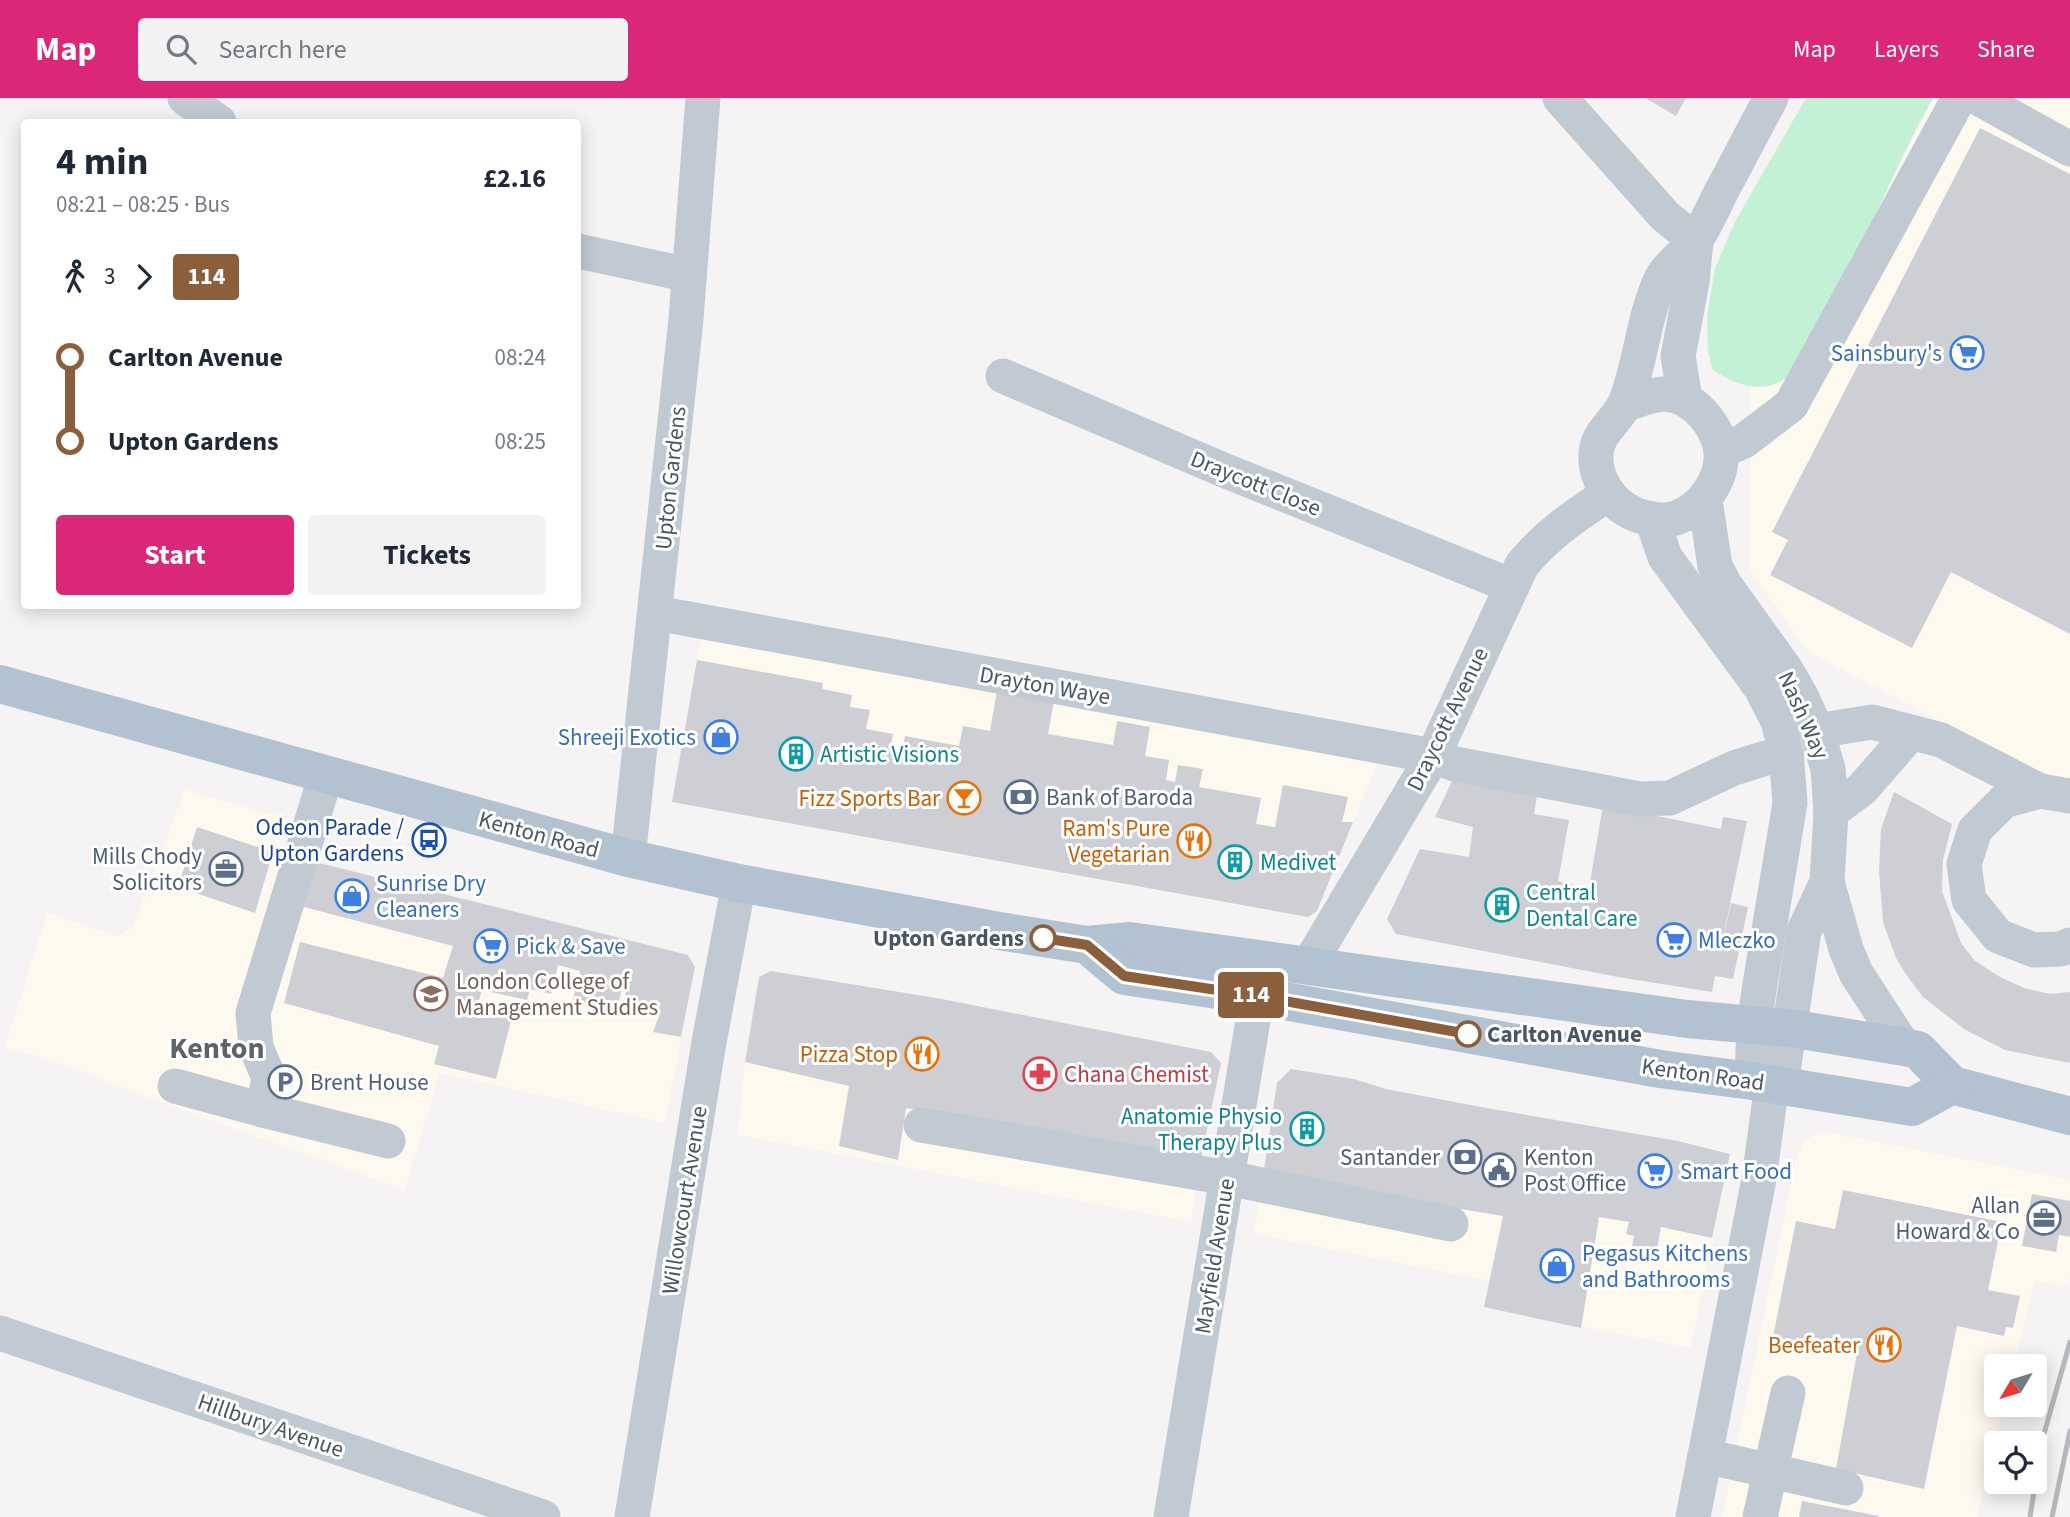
<!DOCTYPE html>
<html lang="en">
<head>
<meta charset="utf-8">
<style>
  :root { --surface:#fff; --page:#f2f2f3; --text:#1f2937; --muted:#747a83; --accent:#db2777 }
  body { margin:0; font-family:"Source Sans 3",sans-serif; background:var(--page); color:var(--text); height:100vh; display:flex; flex-direction:column; font-size:26px; white-space:nowrap }
  * { box-sizing:border-box; margin:0 }
  p { font-size:23px; color:var(--muted) }
  .icon { flex:none; width:38px; height:38px; fill:none; stroke:currentColor; stroke-width:2; stroke-linecap:round; stroke-linejoin:round }
  .map { position:relative; flex:1; overflow:hidden }
  .sheet { position:absolute; left:21px; top:21px; width:560px; height:490px; display:flex; flex-direction:column; background:var(--surface); border-radius:7px; box-shadow:0 4px 18px #0003 }
  .sheet>* { flex:none }
  .badge { padding:0 14px; border-radius:5px; font-size:24px; line-height:46px }
  .needle { width:46px; rotate:232deg }
  .tools { position:absolute; left:1984px; top:1256px; display:grid; gap:14px }
  .tools a { display:grid; place-items:center; width:63px; height:63px; border-radius:7px; background:var(--surface); box-shadow:0 4px 18px #0003; font-size:35px }
  .map>.badge { position:absolute; translate:-50% -50%; box-shadow:0 0 0 4px #fff }
  .legs { display:flex; align-items:center; gap:10px; height:77px; padding:0 35px; font-size:23px }
  .legs p { margin-inline-start:auto }
  .summary { display:flex; align-items:center; justify-content:space-between; height:119px; padding:0 35px }
  h1 { font-size:38px; font-weight:700; line-height:52px }
  .action { display:flex; gap:14px; margin-top:auto; padding:14px 35px }
  .action a { flex:1; height:80px; border-radius:7px; background:var(--accent); color:#fff; font-size:28px; font-weight:700; line-height:80px; text-align:center }
  .action a+a { background:var(--page); color:var(--text) }
  ul { padding:0 35px; list-style:none }
  li { display:flex; align-items:center; gap:24px; height:84px; font-size:26px }
  li i { display:grid; place-items:center; width:10px; height:100%; margin:0 9px; background:currentColor }
  li i::after { content:''; width:18px; height:18px; margin:-9px; border:5px solid; border-radius:50%; background:var(--surface) }
  li p { margin-inline-start:auto }
  li:first-child i { background:linear-gradient(#0000 50%,currentColor 0) }
  li:last-child i { background:linear-gradient(currentColor 50%,#0000 0) }
  header { display:flex; align-items:center; gap:42px; box-sizing:border-box; height:98px; padding:0 35px; background:var(--accent); color:#fff }
  header strong { font-size:33px }
  nav { display:flex; gap:38px; margin-inline-start:auto; font-size:24px }
  .search { width:490px; height:63px; background:var(--page); display:flex; align-items:center; gap:18px; box-sizing:border-box; padding:0 24px; border-radius:7px; color:var(--muted); font-size:26px }
  .map>svg:first-child { display:block }
</style>
</head>
<body>
<header>
<strong>Map</strong>
<div class="search"><svg class="icon" aria-label="search" viewBox="0 0 24 24"><circle cx="10" cy="10" r="6"/><path d="M15 15l6 6"/></svg>Search here</div>
<nav><a>Map</a><a>Layers</a><a>Share</a></nav>
</header>
<div class="map">
<svg width="2070" height="1419" viewBox="0 0 2070 1419">
  <rect width="100%" height="100%" fill="#f5f3f3"/>
  <g fill="#fdf9ef">
    <path d="M1933 0H2070V689L2056 684 1807 553 1749 471 1751 289H1769L1865 136Z"/>
    <path d="M701 539 1380 659 1317 813 1308 819 1242 808 672 704Z"/>
    <path d="M185 692 287 721 279 751 315 764 688 857 695 869 665 1025 440 975 405 1092 130 993 62 966 5 949 47 814 117 838 133 828Z"/>
    <path d="M759 879 942 901 1211 954 1221 965 1201 1061 1191 1124 738 1037 745 964Z"/>
    <path d="M1291 971 1354 981 1386 991 1492 1011 1678 1043 1730 1056 1691 1250 1484 1209 1489 1183 1254 1136 1277 985Z"/>
    <path d="M1826 1034 2070 1082V1180L2067 1188 2035 1183 2014 1269H1997V1307H2004L1977 1419H1722L1796 1062 1803 1045 1815 1036Z"/>
  </g>
  <path fill="#c3f1d5" d="M1806 0H1933C1887 81 1857 171 1807 249 1802 259 1795 274 1786 280 1761 297 1735 287 1712 271L1708 252 1707 218 1715 170 1736 122Z"/>
  <g fill="#cdcfd5">
    <path d="M1645 0H1686L1676 18Z"/>
    <path d="M1980 30 2070 76V536L1951 474 1912 550 1770 477 1788 442 1772 434Z"/>
    <path d="M697 562 823 585 822 591 852 597 850 609 870 612 866 631 893 636 890 652 902 654 905 638 959 648 963 628 990 633 997 593 1054 603 1048 636 1113 647 1117 623 1150 629 1145 658 1169 662 1166 682 1175 684 1178 667 1203 671 1199 689 1261 700 1256 726 1275 729 1283 687 1348 699 1342 724H1353L1317 813 1308 819 672 704Z"/>
    <path d="M1452 683 1537 698 1534 716 1569 722 1558 783 1589 790 1603 707 1721 731 1723 719 1747 723 1717 870 1731 805 1748 809 1733 881 1715 878 1712 894 1618 879 1396 836 1387 821 1420 751 1469 759 1473 729 1435 719Z"/>
    <path d="M1894 694 1952 726 1943 762 1942 793 1961 845 1975 863 2000 879 2024 890 2050 896 2070 894V965L2005 952 1964 931 1923 899 1905 875 1896 860 1883 824 1879 773 1881 731Z"/>
    <path d="M197 729 273 754 255 815 178 789Z"/>
    <path d="M315 764 688 857 695 869 681 939 653 934 659 918 622 911 630 877 625 876 617 912 573 902 580 873 558 867 551 896 530 891 527 902 482 892 476 912 512 919 496 981 434 966 439 948 284 905 300 844 443 880 453 848 304 809Z"/>
    <path d="M771 873 942 901 1211 954 1221 965 1201 1061 906 1010 898 1062 839 1048 849 988 745 964 759 879Z"/>
    <path d="M1291 971 1354 981 1386 991 1492 1011 1678 1043 1730 1056 1712 1140 1661 1129 1655 1163 1630 1159 1634 1138 1626 1136 1629 1124 1599 1119 1581 1230 1484 1209 1503 1118 1263 1078 1277 985Z"/>
    <path d="M1843 1092 2002 1124 1988 1192 2020 1198 2013 1230 2006 1229 2004 1238 1957 1228 1924 1391 1836 1371 1857 1255 1773 1239 1796 1123 1835 1131Z"/>
    <path d="M2032 1096 2070 1103V1139L2059 1137 2056 1154 2022 1148Z"/>
    <path d="M1802 1403 1879 1418V1419H1799Z"/>
  </g>
  <g fill="none" stroke-linecap="round" stroke-linejoin="round">
    <g stroke="#c1cad2" stroke-width="35">
      <path d="M185 0 219 24"/>
      <path d="M1560 0 1665 118 1696 143"/>
      <path d="M1978 0 2070 51"/>
      <path d="M578 153 689 177"/>
      <path d="M1003 278 1226 373 1512 488"/>
      <path d="M1685 301 1678 258 1692 184 1696 143"/>
      <path d="M1625 307C1638 302 1652 296 1666 296 1693 298 1718 327 1721 354 1723 382 1702 411 1676 420 1660 425 1639 420 1625 411 1610 402 1597 382 1596 363 1594 333 1617 326 1626 303 1641 264 1643 220 1661 181 1669 165 1687 156 1696 141 1706 127 1713 110 1721 94 1738 63 1754 31 1771 0"/>
      <path d="M1721 353 1744 343 1791 307 1959 0"/>
      <path d="M1705 402 1715 468 1725 487 1786 572 1801 598 1817 633 1828 671 1831 714 1827 784 1804 833 1781 987"/>
      <path d="M1652 421 1665 459 1761 590 1778 623 1786 654 1790 705 1760 886 1754 926 1752 983"/>
      <path d="M656 515 1433 658 1455 666 1640 701 1670 700 1734 670 1766 660 1787 657"/>
      <path d="M1817 633 1872 624 1941 642 2040 693 2070 698"/>
      <path d="M2040 693 2004 703 1975 732 1964 766 1969 802 1998 838 2034 852 2061 851 2070 847"/>
      <path d="M1831 714 1862 691 1910 636"/>
      <path d="M628 760 686 221 703 0"/>
      <path d="M1827 784 1846 851 1856 875 1904 949"/>
      <path d="M1308 868 1433 658 1522 467C1546 437 1576 417 1608 396"/>
      <path d="M175 988 263 1012 269 980 256 949 253 915 326 677"/>
      <path d="M263 1012 388 1043"/>
      <path d="M921 1027 1228 1080 1451 1126"/>
      <path d="M0 1235 543 1419"/>
      <path d="M1705 1358 1846 1390"/>
      <path d="M632 1419 709 944 739 785"/>
      <path d="M1171 1419 1257 898"/>
      <path d="M1693 1419 1759 1081 1772 986"/>
      <path d="M1760 1419 1788 1295"/>
    </g>
    <g stroke="#b3c2d1" stroke-width="38">
      <path d="M0 586 628 760 739 785 999 833 1087 847 1130 843 1687 921 1789 930 1904 949 1918 952 1952 987 2070 1018"/>
      <path d="M1087 847 1124 878 1257 898 1660 971 1752 983 1912 1009 1952 987"/>
    </g>
    <g stroke="#b5b8bd" stroke-width="5">
      <path d="M2030 1419 2042 1343 2070 1244"/>
      <path d="M2052 1419 2070 1333"/>
    </g>
  </g>
  <g fill="none" stroke-linecap="round" stroke-linejoin="round">
    <defs>
      <path id="line-1" d="M1043 840 1087 847 1124 878 1257 898 1468 936"/>
    </defs>
    <use href="#line-1" stroke="#fff" stroke-width="16"/>
    <use href="#line-1" stroke="#8b5e3c" stroke-width="10"/>
  </g>
  <defs>
    <symbol id="supermarket-ring" viewBox="-11 -11 22 22"><circle r="9.5" fill="#fff" stroke="#3f7fe0" stroke-width="1.5"/><path d="M-6-5.5h2.5l.6 2H6L4.5 2H-2.5L-4.4-4H-6ZM-1.5 3.2a1.3 1.3 0 1 0 .1 0ZM3 3.2a1.3 1.3 0 1 0 .1 0Z" fill="#3f7fe0"/></symbol>
    <symbol id="shop-ring" viewBox="-11 -11 22 22"><circle r="9.5" fill="#fff" stroke="#3f7fe0" stroke-width="1.5"/><path d="M-5-2.5h2.3a2.7 3.5 0 0 1 5.4 0H5L5.5 6h-11ZM-1.5-2.5h3a1.5 2.3 0 0 0-3 0Z" fill="#3f7fe0"/></symbol>
    <symbol id="building-ring" viewBox="-11 -11 22 22"><circle r="9.5" fill="#fff" stroke="#0f9aa8" stroke-width="1.5"/><path d="M-4-6H4V6H1V3H-1V6H-4ZM-2.5-4.3h1.7v1.8h-1.7ZM.8-4.3h1.7v1.8H.8ZM-2.5-1h1.7V.8h-1.7ZM.8-1h1.7V.8H.8Z" fill="#0f9aa8"/></symbol>
    <symbol id="bank-ring" viewBox="-11 -11 22 22"><circle r="9.5" fill="#fff" stroke="#5c6f8a" stroke-width="1.5"/><path d="M-6-4H6V4H-6ZM0-2.3a2.3 2.3 0 1 0 0 4.6a2.3 2.3 0 1 0 0-4.6Z" fill="#5c6f8a"/></symbol>
    <symbol id="bar-ring" viewBox="-11 -11 22 22"><circle r="9.5" fill="#fff" stroke="#e8710a" stroke-width="1.5"/><path d="M-6-5H6L.8 .8V4.5H3.5V6h-7V4.5H-.8V.8Z" fill="#e8710a"/></symbol>
    <symbol id="bus-ring" viewBox="-11 -11 22 22"><circle r="9.5" fill="#fff" stroke="#1a4fb4" stroke-width="1.5"/><path d="M-5-6H5V4H4V6H2V4H-2V6H-4V4H-5ZM-3.5-4V0h7V-4ZM-3.5 1.2v1.5H-2V1.2ZM2 1.2v1.5H3.5V1.2Z" fill="#1a4fb4"/></symbol>
    <symbol id="restaurant-ring" viewBox="-11 -11 22 22"><circle r="9.5" fill="#fff" stroke="#e8710a" stroke-width="1.5"/><path d="M-5-6h1v4h1v-4h1v4h1v-4h1v5L-1.5 .5V6h-2V.5L-5-1ZM5-6V6H3V1.5H1.5Q1.5-4 5-6Z" fill="#e8710a"/></symbol>
    <symbol id="office-ring" viewBox="-11 -11 22 22"><circle r="9.5" fill="#fff" stroke="#5c6f8a" stroke-width="1.5"/><path d="M-6-3h4V-5.5h4V-3h4V5H-6ZM-1-4.5V-3h2v-1.5ZM-6 0V1H6V0Z" fill="#5c6f8a"/></symbol>
    <symbol id="university-ring" viewBox="-11 -11 22 22"><circle r="9.5" fill="#fff" stroke="#8d6e63" stroke-width="1.5"/><path d="M0-5L7-2L0 1L-7-2ZM-4 1L0 2.5L4 1V4Q0 6-4 4Z" fill="#8d6e63"/></symbol>
    <symbol id="pharmacy-ring" viewBox="-11 -11 22 22"><circle r="9.5" fill="#fff" stroke="#e0444e" stroke-width="1.5"/><path d="M-2-6h4v4h4v4h-4v4h-4v-4h-4v-4h4Z" fill="#e0444e"/></symbol>
    <symbol id="parking-ring" viewBox="-11 -11 22 22"><circle r="9.5" fill="#fff" stroke="#5c6f8a" stroke-width="1.5"/><path d="M-3.5-5.5H1a3.5 3.5 0 0 1 0 7H-1V5.5H-3.5ZM-1-3.4V-.6H.8a1.4 1.4 0 0 0 0-2.8Z" fill="#5c6f8a"/></symbol>
    <symbol id="civic-ring" viewBox="-11 -11 22 22"><circle r="9.5" fill="#fff" stroke="#5c6f8a" stroke-width="1.5"/><path d="M-.6-6.5H3V-4.5H.6V-3L4-1V1h2V6H-6V1h2V-1L-.6-3ZM-1.2 2.5V6h2.4V2.5Z" fill="#5c6f8a"/></symbol>
  </defs>
  <g fill-rule="evenodd">
    <use href="#supermarket-ring" x="1948" y="236" width="38" height="38"/>
    <use href="#shop-ring" x="702" y="620" width="38" height="38"/>
    <use href="#building-ring" x="777" y="637" width="38" height="38"/>
    <use href="#bank-ring" x="1002" y="680" width="38" height="38"/>
    <use href="#bar-ring" x="945" y="681" width="38" height="38"/>
    <use href="#bus-ring" x="410" y="723" width="38" height="38"/>
    <use href="#restaurant-ring" x="1175" y="724" width="38" height="38"/>
    <use href="#building-ring" x="1216" y="745" width="38" height="38"/>
    <use href="#office-ring" x="207" y="752" width="38" height="38"/>
    <use href="#shop-ring" x="333" y="779" width="38" height="38"/>
    <use href="#building-ring" x="1483" y="788" width="38" height="38"/>
    <use href="#supermarket-ring" x="1655" y="823" width="38" height="38"/>
    <use href="#supermarket-ring" x="472" y="829" width="38" height="38"/>
    <use href="#university-ring" x="412" y="877" width="38" height="38"/>
    <use href="#restaurant-ring" x="903" y="937" width="38" height="38"/>
    <use href="#pharmacy-ring" x="1021" y="957" width="38" height="38"/>
    <use href="#parking-ring" x="266" y="965" width="38" height="38"/>
    <use href="#building-ring" x="1288" y="1012" width="38" height="38"/>
    <use href="#bank-ring" x="1446" y="1040" width="38" height="38"/>
    <use href="#civic-ring" x="1480" y="1053" width="38" height="38"/>
    <use href="#supermarket-ring" x="1636" y="1054" width="38" height="38"/>
    <use href="#office-ring" x="2025" y="1101" width="38" height="38"/>
    <use href="#shop-ring" x="1538" y="1149" width="38" height="38"/>
    <use href="#restaurant-ring" x="1865" y="1228" width="38" height="38"/>
  </g>
  <g fill="#fff" stroke="#8b5e3c" stroke-width="3.5">
    <circle cx="1043" cy="840" r="12"/>
    <circle cx="1468" cy="936" r="12"/>
  </g>
  <g text-anchor="middle" stroke-width="6" stroke-linejoin="round" paint-order="stroke">
    <g font-size="23" fill="#366cbe" stroke="#fff" text-anchor="start">
      <text x="1942" y="263" text-anchor="end">Sainsbury's</text>
      <text x="696" y="647" text-anchor="end">Shreeji Exotics</text>
      <text x="376" y="793">Sunrise Dry<tspan x="376" dy="26">Cleaners</tspan></text>
      <text x="1698" y="850">Mleczko</text>
      <text x="516" y="856">Pick &amp; Save</text>
      <text x="1680" y="1081">Smart Food</text>
      <text x="1582" y="1163">Pegasus Kitchens<tspan x="1582" dy="26">and Bathrooms</tspan></text>
    </g>
    <g font-size="23" fill="#4a5661" stroke="#fff">
      <text transform="translate(670 380) rotate(-84)" y="8">Upton Gardens</text>
      <text transform="translate(1256 385) rotate(22)" y="8">Draycott Close</text>
      <text transform="translate(1045 587) rotate(10)" y="8">Drayton Waye</text>
      <text transform="translate(1804 617) rotate(66)" y="8">Nash Way</text>
      <text transform="translate(1447 621) rotate(-64)" y="8">Draycott Avenue</text>
      <text transform="translate(539 736) rotate(15)" y="8">Kenton Road</text>
      <text transform="translate(1703 976) rotate(8)" y="8">Kenton Road</text>
      <text transform="translate(684 1102) rotate(-81)" y="8">Willowcourt Avenue</text>
      <text transform="translate(1214 1158) rotate(-81)" y="8">Mayfield Avenue</text>
      <text transform="translate(271 1327) rotate(19)" y="8">Hillbury Avenue</text>
    </g>
    <g font-size="23" fill="#0d838f" stroke="#fff" text-anchor="start">
      <text x="820" y="664">Artistic Visions</text>
      <text x="1260" y="772">Medivet</text>
      <text x="1526" y="802">Central<tspan x="1526" dy="26">Dental Care</tspan></text>
      <text x="1282" y="1026" text-anchor="end">Anatomie Physio<tspan x="1282" dy="26">Therapy Plus</tspan></text>
    </g>
    <g font-size="23" fill="#4e5e75" stroke="#fff" text-anchor="start">
      <text x="1046" y="707">Bank of Baroda</text>
      <text x="202" y="766" text-anchor="end">Mills Chody<tspan x="202" dy="26">Solicitors</tspan></text>
      <text x="310" y="992">Brent House</text>
      <text x="1440" y="1067" text-anchor="end">Santander</text>
      <text x="1524" y="1067">Kenton<tspan x="1524" dy="26">Post Office</tspan></text>
      <text x="2020" y="1115" text-anchor="end">Allan<tspan x="2020" dy="26">Howard &amp; Co</tspan></text>
    </g>
    <g font-size="23" fill="#c56008" stroke="#fff" text-anchor="end">
      <text x="940" y="708">Fizz Sports Bar</text>
      <text x="1170" y="738">Ram's Pure<tspan x="1170" dy="26">Vegetarian</tspan></text>
      <text x="898" y="964">Pizza Stop</text>
      <text x="1860" y="1255">Beefeater</text>
    </g>
    <g font-size="23" fill="#164399" stroke="#fff" text-anchor="end">
      <text x="404" y="737">Odeon Parade /<tspan x="404" dy="26">Upton Gardens</tspan></text>
    </g>
    <g font-size="23" font-weight="bold" fill="#4a5661" stroke="#fff" text-anchor="end">
      <text x="1024" y="848">Upton Gardens</text>
      <text x="1487" y="944" text-anchor="start">Carlton Avenue</text>
    </g>
    <g font-size="23" fill="#785e54" stroke="#fff" text-anchor="start">
      <text x="456" y="891">London College of<tspan x="456" dy="26">Management Studies</tspan></text>
    </g>
    <g font-size="23" fill="#be3a42" stroke="#fff" text-anchor="start">
      <text x="1064" y="984">Chana Chemist</text>
    </g>
    <g font-size="30" font-weight="bold" fill="#5f6368" stroke="#fff">
      <text x="217" y="960">Kenton</text>
    </g>
  </g>
</svg>
<div class="tools">
<a><svg class="needle" viewBox="-14 -14 28 28"><path d="M0-13l5 13h-10z" fill="#e53935"/><path d="M0 13l5-13h-10z" fill="#747a83"/></svg></a>
<a><svg class="icon" aria-label="locate" viewBox="0 0 24 24"><circle cx="12" cy="12" r="6"/><path d="M12 2v4M12 18v4M2 12h4M18 12h4"/></svg></a>
</div>
<b class="badge" style="left:1251px;top:897px;background:#8b5e3c;color:#fff">114</b>
<section class="sheet">
<div class="summary"><div><h1>4 min</h1><p>08:21 – 08:25 · Bus</p></div><b>£2.16</b></div>
<div class="legs"><svg class="icon" aria-label="walk" viewBox="0 0 24 24"><circle cx="13" cy="4" r="2"/><path d="M13 8l-2 6 4 7M11 14l-3 7M7 12l3-4h3l4 4"/></svg>3<svg class="icon" aria-label="forward" viewBox="0 0 24 24"><path d="M9 5l7 7-7 7"/></svg><b class="badge" style="background:#8b5e3c;color:#fff">114</b></div>
<ul>
<li><i style="color:#8b5e3c"></i><b>Carlton Avenue</b><p>08:24</p></li>
<li><i style="color:#8b5e3c"></i><b>Upton Gardens</b><p>08:25</p></li>
</ul>
<div class="action"><a>Start</a><a>Tickets</a></div>
</section>
</div>
</body>
</html>
